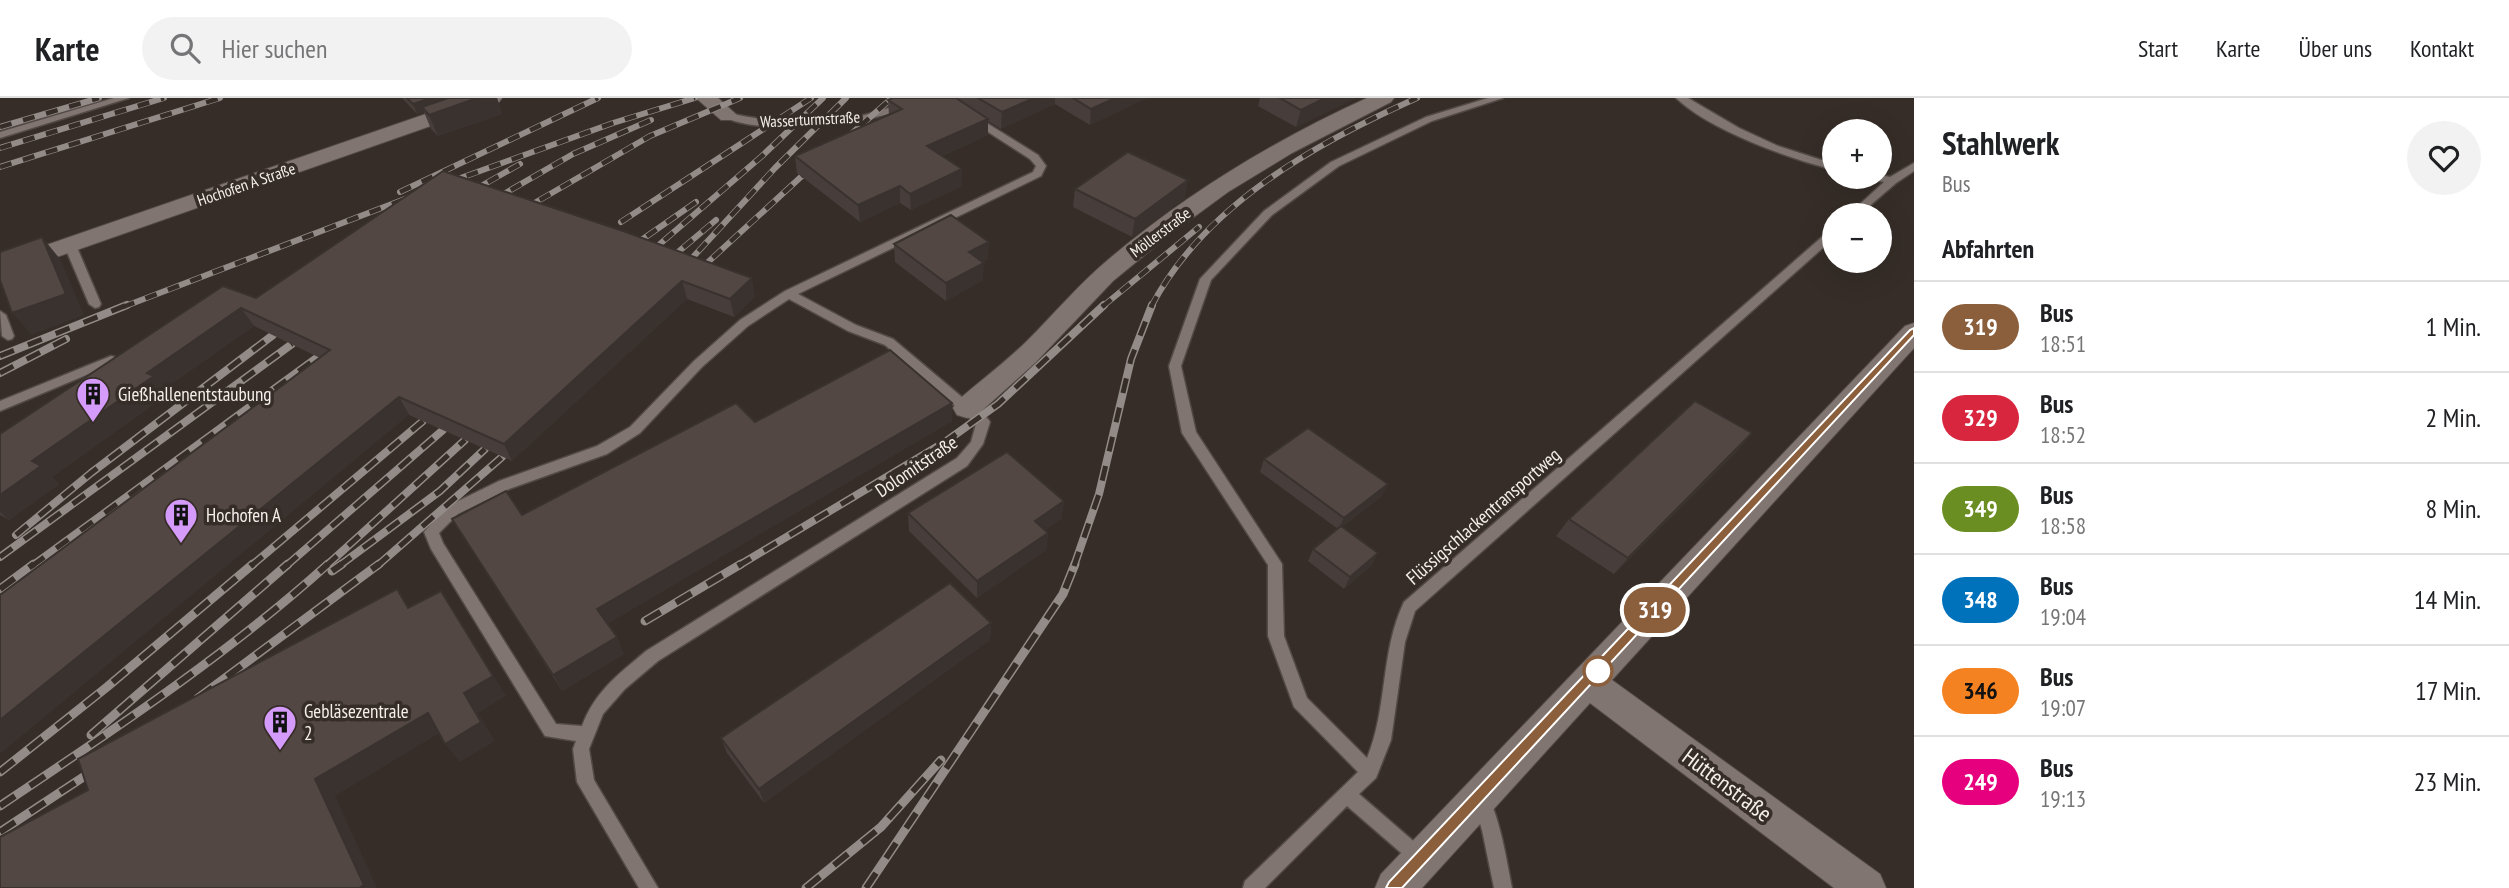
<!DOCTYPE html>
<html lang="de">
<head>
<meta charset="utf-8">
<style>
  :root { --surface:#fff; --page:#f2f2f2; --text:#202124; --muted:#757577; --line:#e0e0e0 }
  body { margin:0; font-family:"PT Sans Narrow",sans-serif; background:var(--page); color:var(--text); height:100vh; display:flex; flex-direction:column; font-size:26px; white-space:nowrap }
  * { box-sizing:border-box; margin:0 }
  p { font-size:23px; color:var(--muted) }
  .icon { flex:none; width:38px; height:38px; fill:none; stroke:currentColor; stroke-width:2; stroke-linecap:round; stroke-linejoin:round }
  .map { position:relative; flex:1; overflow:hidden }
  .side { display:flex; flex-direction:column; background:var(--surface); width:595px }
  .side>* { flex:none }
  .badge { padding:0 14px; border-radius:23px; font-size:24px; line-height:46px }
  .tools { position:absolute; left:1822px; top:21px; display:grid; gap:14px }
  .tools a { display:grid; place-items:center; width:70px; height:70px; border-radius:50%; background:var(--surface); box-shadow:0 7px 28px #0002; font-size:35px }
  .map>.badge { position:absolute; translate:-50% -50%; box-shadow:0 0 0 4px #fff }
  h2 { padding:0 28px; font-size:26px; line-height:63px }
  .round { display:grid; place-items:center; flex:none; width:74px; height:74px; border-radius:37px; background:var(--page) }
  .summary { display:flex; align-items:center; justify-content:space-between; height:119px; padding:0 28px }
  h1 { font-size:33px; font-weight:800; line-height:52px }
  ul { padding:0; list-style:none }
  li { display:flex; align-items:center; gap:21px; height:91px; padding:0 28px; border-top:2px solid var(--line) }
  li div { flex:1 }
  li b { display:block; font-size:26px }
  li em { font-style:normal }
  li .badge { min-width:77px; font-weight:700; text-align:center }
  header { display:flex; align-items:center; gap:42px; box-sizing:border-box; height:98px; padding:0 35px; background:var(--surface); border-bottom:2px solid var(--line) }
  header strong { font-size:33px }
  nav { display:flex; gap:38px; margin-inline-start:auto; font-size:24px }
  .search { width:490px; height:63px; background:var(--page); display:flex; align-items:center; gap:18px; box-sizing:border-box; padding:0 24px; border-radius:38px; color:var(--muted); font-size:26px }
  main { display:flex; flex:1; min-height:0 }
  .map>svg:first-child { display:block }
</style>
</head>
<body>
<header>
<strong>Karte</strong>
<div class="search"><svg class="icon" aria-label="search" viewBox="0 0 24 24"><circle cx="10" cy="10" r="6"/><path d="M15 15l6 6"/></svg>Hier suchen</div>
<nav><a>Start</a><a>Karte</a><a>Über uns</a><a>Kontakt</a></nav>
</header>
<main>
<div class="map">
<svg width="1914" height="790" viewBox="0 0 1914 790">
  <rect width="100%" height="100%" fill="#362d28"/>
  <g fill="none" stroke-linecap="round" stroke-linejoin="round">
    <defs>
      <g id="service">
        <path d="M114 0H129L0 40V34Z"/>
        <path d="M911 0H923C891 27 758 40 723 18L728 15C785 28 858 28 911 0Z"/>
        <path d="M1488 0H1503L1432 23 1339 68 1272 117 1211 182 1181 268 1196 334 1282 466 1284 538 1307 600 1367 660C1388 610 1380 554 1404 504L1830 132 1834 131V140L1415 513 1405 544 1391 642 1376 680 1359 696 1426 754 1429 760 1426 766 1420 769 1414 766 1347 708 1265 790H1243L1245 783 1358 674 1294 609 1268 538V467L1182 335 1169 268 1200 181 1264 113 1331 64 1426 19Z"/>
        <path d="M1676 0H1688L1739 30 1778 48 1834 66V72C1788 60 1711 33 1676 0Z"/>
        <path d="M971 19H977L1038 57 1046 68 1041 78 798 196 856 227 893 241 988 321 990 324 983 346 967 368 658 563 625 591 603 616 589 651 594 682 658 790H639L577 684 573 651 576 643 545 638 431 451 424 434 448 408 499 383 597 348 630 329 694 263 740 222 785 193 1033 74 1036 68 1030 61 971 23ZM789 201 848 233 885 247 976 326 971 344 957 360 646 553C619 576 595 593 582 628L556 626 443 445 439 435 458 416 509 391 607 356 640 335 702 269 748 228Z"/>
        <path d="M1914 65V73L1896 85 1859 117H1848L1884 84 1870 81 1869 79 1880 77 1890 79Z"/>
        <path d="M70 144 76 147 101 206 99 209 95 210 89 206 64 147Z"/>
        <path d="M0 213 6 217 14 238 12 241 8 242 2 238Z"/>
        <path d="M111 258 115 259 117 262 115 265 0 313V303Z"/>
        <path d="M1482 695 1488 697C1501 726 1506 759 1512 790H1494L1482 732 1473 703 1476 697Z"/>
      </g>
      <g id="minor">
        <path d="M472 0H502L499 4 0 179V163Z"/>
        <path d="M696 0H718L738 18 735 22H721Z"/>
        <path d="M1367 0H1394L1391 4 1292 55 1228 94 1168 138 1113 183 1036 264 977 317 967 320 957 317 953 310 957 303C980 283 1004 265 1026 244 1054 216 1079 186 1109 161 1187 95 1275 42 1367 0Z"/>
        <path d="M1914 225V250L1612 582 1880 776 1886 790H1834L1590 605 1422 790H1375L1381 776 1905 228Z"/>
      </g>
    </defs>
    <use href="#service" stroke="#524946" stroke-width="3"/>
    <use href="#minor" stroke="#524946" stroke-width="2"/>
    <use href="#service" fill="#807570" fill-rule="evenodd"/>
    <use href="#minor" fill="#807570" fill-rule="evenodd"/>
    <defs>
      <g id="rail-far2">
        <path d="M0 29 99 0"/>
        <path d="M842 44 892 0"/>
        <path d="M0 50 164 0"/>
        <path d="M0 69 220 0"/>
        <path d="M444 86 613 25 695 0"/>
        <path d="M400 94 598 0"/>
        <path d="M467 96 520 66"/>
        <path d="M490 104 573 56 651 22"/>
        <path d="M519 114 650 38 740 0"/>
        <path d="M621 124 811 0"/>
        <path d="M627 152 696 104"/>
        <path d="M646 158 762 58 823 0"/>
        <path d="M665 165 716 122"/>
        <path d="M682 171 775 70 846 0"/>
        <path d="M695 176 815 66"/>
        <path d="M123 209 418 96"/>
        <path d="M1102 209 1199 129"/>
        <path d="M1151 209C1204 107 1316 45 1417 0"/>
      </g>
      <g id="rail-far1">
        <path d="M0 258 127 207"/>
        <path d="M0 275 66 241"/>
        <path d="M16 437 91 375 273 237"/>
        <path d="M0 459 292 246"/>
        <path d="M32 468 318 259"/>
        <path d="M251 468 423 323"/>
        <path d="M286 468 443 332"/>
        <path d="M326 468 465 342"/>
        <path d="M339 468 440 393 485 351"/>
        <path d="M377 468 502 359"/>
        <path d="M738 468 945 344 998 306 1104 207"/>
        <path d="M1074 468 1099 396 1131 261 1152 207"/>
      </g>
      <g id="rail">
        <path d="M332 473 342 466"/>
        <path d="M0 491 34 466"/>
        <path d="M645 523 741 466"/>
        <path d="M198 600 379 466"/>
        <path d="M91 637 288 466"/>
        <path d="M0 674 107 589 253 466"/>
        <path d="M0 708C113 632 227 557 328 466"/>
        <path d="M0 734 100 668"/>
        <path d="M806 790 881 729 941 662"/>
        <path d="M866 790 1063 496 1075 466"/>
      </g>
    </defs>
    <use href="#rail-far2" stroke="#938b87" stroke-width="6"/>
    <use href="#rail-far1" stroke="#938b87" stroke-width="8"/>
    <use href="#rail" stroke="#938b87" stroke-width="9"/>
    <use href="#rail-far2" stroke="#362d28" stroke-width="4.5" stroke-dasharray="12" stroke-linecap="butt"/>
    <use href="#rail-far1" stroke="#362d28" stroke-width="5" stroke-dasharray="15" stroke-linecap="butt"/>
    <use href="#rail" stroke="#362d28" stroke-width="6" stroke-dasharray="18" stroke-linecap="butt"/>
  </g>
  <g fill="#473d3a">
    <path d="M402 0H497L502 16 438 38 431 31 424 14 417 16Z"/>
    <path d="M893 0H1147L1090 27 1055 6 1001 31 988 23V37L942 58 962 88 911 112 900 105 860 124 797 75 795 58 889 17 888 2Z"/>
    <path d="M1260 0H1356L1296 29 1258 8Z"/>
    <path d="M443 73 755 198 734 219 687 201 512 363 409 317 320 260 254 228 164 291 168 296 52 379 59 386 9 422 0 417V336L256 200Z"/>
    <path d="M1075 91 1185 100 1132 139 1073 109Z"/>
    <path d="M894 146 988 161 983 164V182L946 203 895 164Z"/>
    <path d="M952 323 607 526 624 556 562 593 452 421 522 417 755 324Z"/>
    <path d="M1752 335 1737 353 1614 476 1556 438 1569 421Z"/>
    <path d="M1264 361 1382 398 1342 429 1372 467 1344 491 1308 463 1313 451 1338 431 1260 374Z"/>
    <path d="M1064 403 1061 421 1045 432 1048 435 1046 452 977 500 909 433 908 415Z"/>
    <path d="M991 525 990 542 764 705 727 655 721 640Z"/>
  </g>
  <g fill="#39322f">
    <path d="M431 0H464L422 9 424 14 417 16 413 6Z"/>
    <path d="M477 0H497L502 16 438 38 429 17Z"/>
    <path d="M1034 0H1055V6L1001 31 1002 14Z"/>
    <path d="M1115 0H1147L1090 27 1091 11Z"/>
    <path d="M1325 0H1356L1296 29 1301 12Z"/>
    <path d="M988 21V37L928 64 927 48Z"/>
    <path d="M962 71V88L911 112 910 96Z"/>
    <path d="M1188 82 1185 100 1132 139 1135 121Z"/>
    <path d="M900 88V105L860 124 858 107Z"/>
    <path d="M42 139 60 161 84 217 32 237 12 215Z"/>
    <path d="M989 144 988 161 969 172V154Z"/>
    <path d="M984 165 983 182 946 203V185Z"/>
    <path d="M752 180 755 198 734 219 730 201Z"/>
    <path d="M682 183 687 201 512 363 504 346Z"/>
    <path d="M241 210 254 228 164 291 168 296 52 379 59 386 9 422 0 414V397L32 363 147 275Z"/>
    <path d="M399 299 409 317 0 656V622Z"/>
    <path d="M952 305V323L604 528 597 511Z"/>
    <path d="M1752 335 1737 353 1614 476 1628 460Z"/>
    <path d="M1388 386 1382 398 1338 432 1344 420Z"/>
    <path d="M1064 403 1061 421 1033 440 1035 423Z"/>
    <path d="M1048 435 1046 452 977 500V483Z"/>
    <path d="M1378 455 1372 467 1344 491 1350 479Z"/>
    <path d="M441 493 506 598 478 615 495 643 460 664 445 646Z"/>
    <path d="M991 525 990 542 764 705 759 691Z"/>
    <path d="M617 539 624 556 562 593 553 577Z"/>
    <path d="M428 615 443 633 335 698 377 790H359L315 681Z"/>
  </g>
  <g fill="#524743" stroke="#39322f" stroke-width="2">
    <path d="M407 0H431L413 6Z"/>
    <path d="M448 0H477L429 17 422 9Z"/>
    <path d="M893 0H956L988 21 927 48 962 71 910 96 900 88 858 107 795 58 902 11 888 2Z"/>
    <path d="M978 0H1034L1002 14Z"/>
    <path d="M1073 0H1115L1091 11Z"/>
    <path d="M1280 0H1325L1301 12Z"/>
    <path d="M1128 54 1188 82 1135 121 1075 91Z"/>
    <path d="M443 73 623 133 752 180 730 201 682 183 504 346 399 299 0 622V497L330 252 241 210 147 275 154 278 32 363 41 368 0 397V336L223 188 256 200Z"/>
    <path d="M951 117 989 144 969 154 984 165 946 185 894 146Z"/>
    <path d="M42 139 66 196 12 215 0 182V154Z"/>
    <path d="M890 252 952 305 597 511 617 539 553 577 452 421 506 393 522 417 736 305 755 324Z"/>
    <path d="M1695 303 1752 335 1628 460 1569 421Z"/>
    <path d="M1308 330 1388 386 1344 420 1264 361Z"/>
    <path d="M1007 354 1064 403 1035 423 1048 435 977 483 908 415Z"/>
    <path d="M1341 428 1378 455 1350 479 1313 451Z"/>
    <path d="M950 485 991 525 759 691 721 640Z"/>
    <path d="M397 491 408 510 441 493 493 578 464 595 481 624 445 646 428 615 315 681 364 787 359 790H0V739L88 692 78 661Z"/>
  </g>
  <path fill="#8b5e3c" stroke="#fff" stroke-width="2" d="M1914 230V237L1402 790H1386L1389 784 1910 232Z"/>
  <defs>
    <symbol id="building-pin" viewBox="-11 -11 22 30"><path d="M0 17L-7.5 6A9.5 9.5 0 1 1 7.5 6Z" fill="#d59bfa" stroke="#362d28"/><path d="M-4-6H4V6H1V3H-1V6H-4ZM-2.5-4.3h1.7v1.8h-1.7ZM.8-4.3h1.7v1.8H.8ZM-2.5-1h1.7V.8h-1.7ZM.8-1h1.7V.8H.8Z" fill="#111"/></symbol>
  </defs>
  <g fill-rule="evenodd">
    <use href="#building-pin" x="74" y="277" width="38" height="52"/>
    <use href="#building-pin" x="162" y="398" width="38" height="52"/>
    <use href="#building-pin" x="261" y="605" width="38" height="52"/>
  </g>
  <circle fill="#fff" stroke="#8b5e3c" stroke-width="3.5" cx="1598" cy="573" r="14"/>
  <g text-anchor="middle" stroke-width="7" stroke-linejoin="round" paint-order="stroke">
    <g font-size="16" fill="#f5efec" stroke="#362d28">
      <text transform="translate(810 21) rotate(-3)" y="6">Wasserturmstraße</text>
      <text transform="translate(246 86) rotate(-19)" y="6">Hochofen A Straße</text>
      <text transform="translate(1160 134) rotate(-37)" y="6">Möllerstraße</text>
    </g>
    <g font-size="19" fill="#f5efec" stroke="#362d28" text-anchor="start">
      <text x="118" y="303">Gießhallenentstaubung</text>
      <text x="206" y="424">Hochofen A</text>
      <text x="304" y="620">Gebläsezentrale<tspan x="304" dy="22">2</tspan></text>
    </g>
    <g font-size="19" fill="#f5efec" stroke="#362d28">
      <text transform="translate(916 368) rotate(-34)" y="7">Dolomitstraße</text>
      <text transform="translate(1483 418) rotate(-41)" y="7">Flüssigschlackentransportweg</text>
    </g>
    <g font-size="23" fill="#f5efec" stroke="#362d28">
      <text transform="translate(1727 687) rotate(37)" y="8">Hüttenstraße</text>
    </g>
  </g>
</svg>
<div class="tools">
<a>+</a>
<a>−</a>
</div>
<b class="badge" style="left:1655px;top:512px;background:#8b5e3c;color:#fff">319</b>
</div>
<section class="side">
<div class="summary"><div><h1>Stahlwerk</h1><p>Bus</p></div><a class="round"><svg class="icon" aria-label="heart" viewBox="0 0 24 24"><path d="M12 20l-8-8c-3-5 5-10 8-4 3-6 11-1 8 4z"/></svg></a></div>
<h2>Abfahrten</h2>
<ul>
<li><span class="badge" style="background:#8b5e3c;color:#fff">319</span><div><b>Bus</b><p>18:51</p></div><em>1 Min.</em></li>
<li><span class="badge" style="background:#d7263d;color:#fff">329</span><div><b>Bus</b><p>18:52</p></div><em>2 Min.</em></li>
<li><span class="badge" style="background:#6b8e23;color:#fff">349</span><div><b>Bus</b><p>18:58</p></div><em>8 Min.</em></li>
<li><span class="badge" style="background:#0072bc;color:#fff">348</span><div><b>Bus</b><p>19:04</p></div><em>14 Min.</em></li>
<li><span class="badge" style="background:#f58220;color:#111">346</span><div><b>Bus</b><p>19:07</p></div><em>17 Min.</em></li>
<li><span class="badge" style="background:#e6007e;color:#fff">249</span><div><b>Bus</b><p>19:13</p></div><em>23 Min.</em></li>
</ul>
</section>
</main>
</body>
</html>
